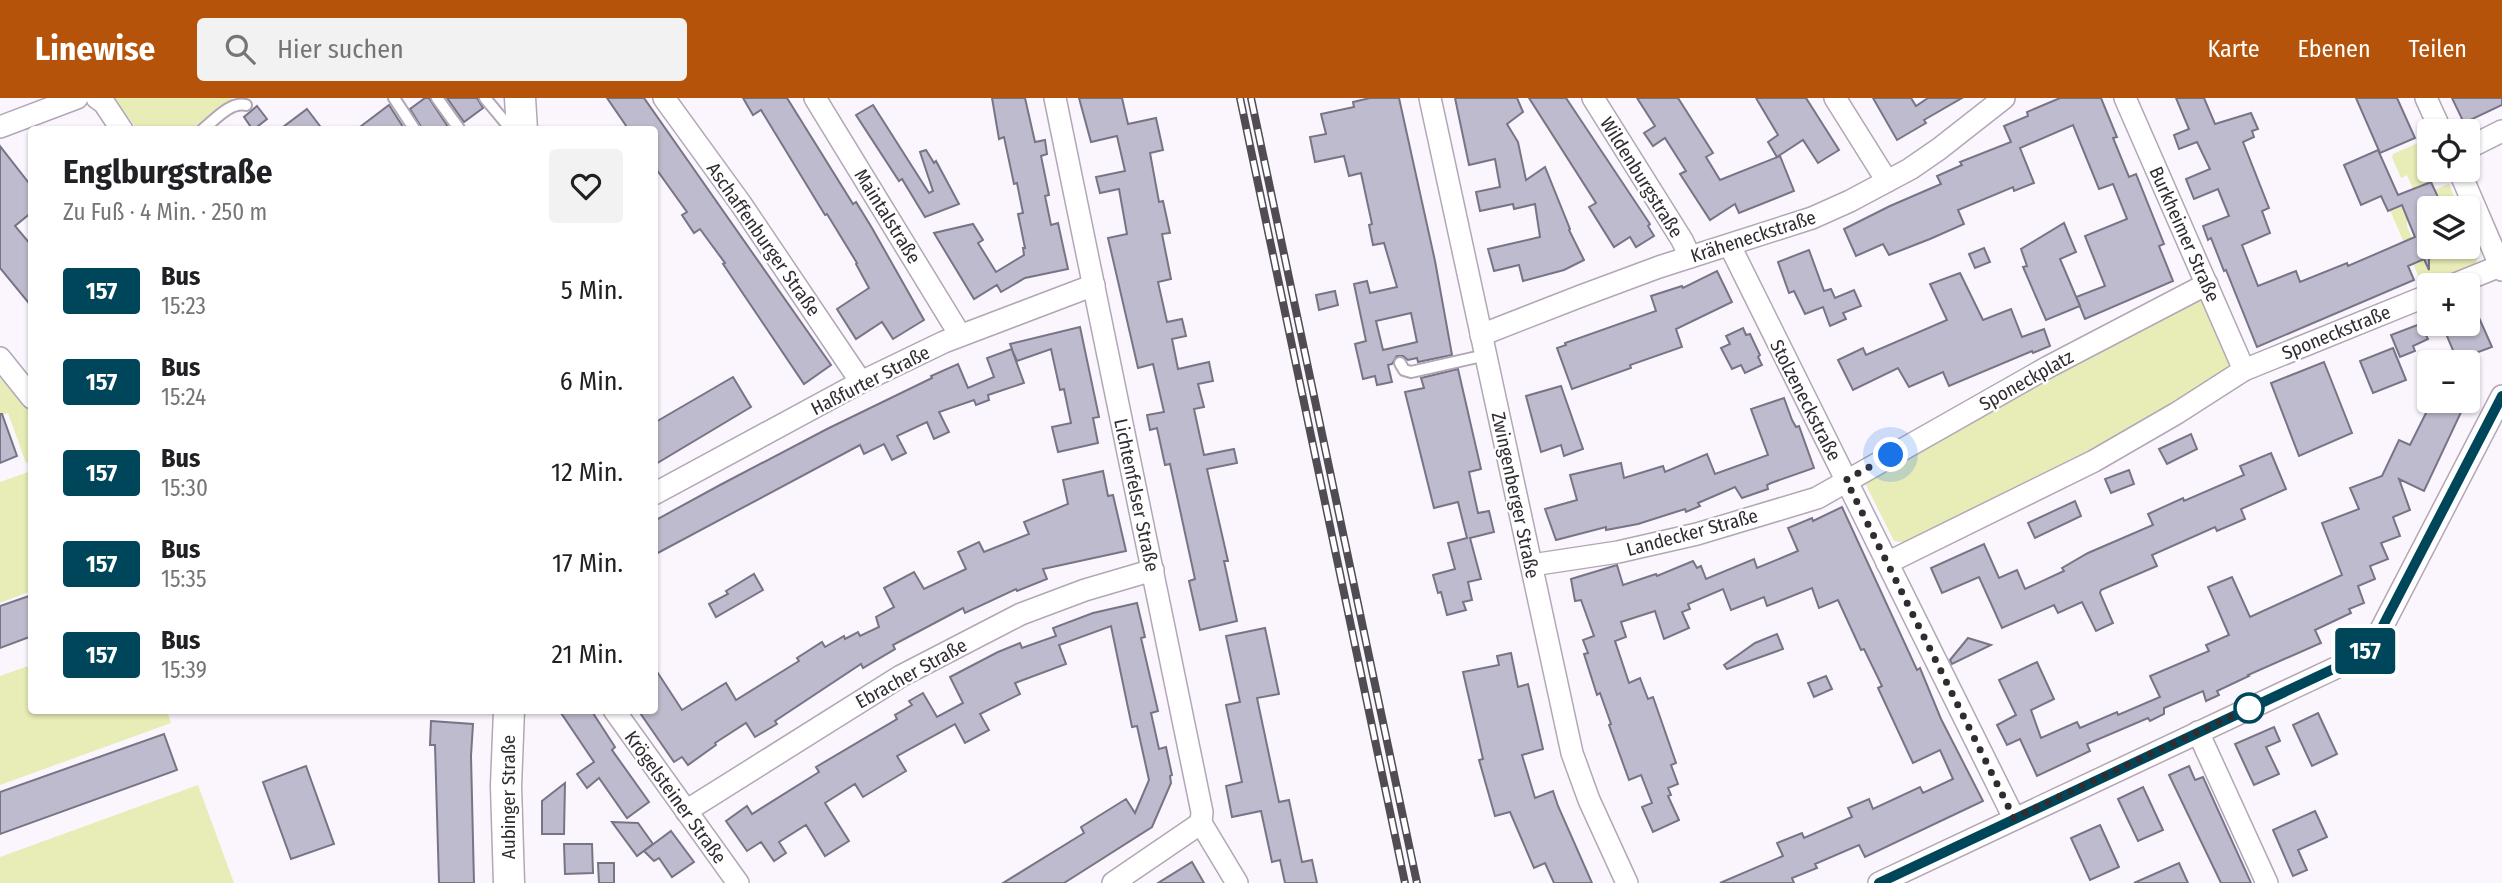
<!DOCTYPE html>
<html lang="de">
<head>
<meta charset="utf-8">
<style>
  :root { --surface:#fff; --page:#f2f2f2; --text:#202124; --muted:#757577; --accent:#b45309 }
  body { margin:0; font-family:"Fira Sans Condensed",sans-serif; background:var(--page); color:var(--text); height:100vh; display:flex; flex-direction:column; font-size:26px; white-space:nowrap }
  * { box-sizing:border-box; margin:0 }
  p { font-size:23px; color:var(--muted) }
  .icon { flex:none; width:38px; height:38px; fill:none; stroke:currentColor; stroke-width:2; stroke-linecap:round; stroke-linejoin:round }
  .map { position:relative; flex:1; overflow:hidden }
  .panel { position:absolute; left:28px; top:28px; width:630px; height:588px; display:flex; flex-direction:column; background:var(--surface); border-radius:7px; box-shadow:0 2px 5px #0004 }
  .panel>* { flex:none }
  .badge { padding:0 14px; border-radius:5px; font-size:24px; line-height:46px }
  .controls { position:absolute; left:2417px; top:21px; display:grid; gap:14px }
  .controls a { display:grid; place-items:center; width:63px; height:63px; border-radius:7px; background:var(--surface); box-shadow:0 2px 5px #0004; font-size:35px }
  .you { position:absolute; width:35px; height:35px; margin:-18px; border:5px solid #fff; border-radius:50%; background:#1a73e8; box-shadow:0 0 0 10px #1a73e833 }
  .map>.badge { position:absolute; translate:-50% -50%; box-shadow:0 0 0 4px #fff }
  .round { display:grid; place-items:center; flex:none; width:74px; height:74px; border-radius:7px; background:var(--page) }
  .overview { display:flex; align-items:center; justify-content:space-between; height:119px; padding:0 35px }
  h1 { font-size:33px; font-weight:700; line-height:52px }
  ul { padding:0; list-style:none }
  li { display:flex; align-items:center; gap:21px; height:91px; padding:0 35px }
  li div { flex:1 }
  li b { display:block; font-size:26px }
  li em { font-style:normal }
  li .badge { min-width:77px; font-weight:700; text-align:center }
  header { display:flex; align-items:center; gap:42px; box-sizing:border-box; height:98px; padding:0 35px; background:var(--accent); color:#fff }
  header strong { font-size:33px }
  nav { display:flex; gap:38px; margin-inline-start:auto; font-size:24px }
  .search { width:490px; height:63px; background:var(--page); display:flex; align-items:center; gap:18px; box-sizing:border-box; padding:0 24px; border-radius:7px; color:var(--muted); font-size:26px }
  .map>svg:first-child { display:block }
</style>
</head>
<body>
<header>
<strong>Linewise</strong>
<div class="search"><svg class="icon" aria-label="search" viewBox="0 0 24 24"><circle cx="10" cy="10" r="6"/><path d="M15 15l6 6"/></svg>Hier suchen</div>
<nav><a>Karte</a><a>Ebenen</a><a>Teilen</a></nav>
</header>
<div class="map">
<svg width="2502" height="785" viewBox="0 0 2502 785">
  <rect width="100%" height="100%" fill="#fbf6fd"/>
  <g fill="#e8ecb6">
    <path d="M114 0H233L191 31H137Z"/>
    <path d="M2427 41 2429 72H2440L2443 78 2413 91 2407 77 2401 80 2392 59 2393 56Z"/>
    <path d="M2449 86 2459 110H2446L2443 104 2407 116V128L2419 158 2425 161 2453 149H2468V130L2478 155 2476 167 2423 189 2390 112 2396 110 2402 95 2409 102Z"/>
    <path d="M2207 195 2237 270 2078 364 2075 359 2057 368 2059 373 1907 445 1894 443 1863 381Z"/>
    <path d="M0 280 31 313V364L26 365 8 315 0 318Z"/>
    <path d="M31 373V493L0 505V384Z"/>
    <path d="M31 567 32 612 167 613 171 625 0 687V578Z"/>
    <path d="M198 687 234 785H0V759Z"/>
  </g>
  <g fill="#bfbbce" stroke="#777485" stroke-width="2" fill-rule="evenodd">
    <path d="M425 0H429L450 32H423L410 11Z"/>
    <path d="M447 0H477L483 10 464 24Z"/>
    <path d="M607 0H644L831 267 804 286 723 166 725 165 700 131 694 135 682 117 687 114 654 68V32H629Z"/>
    <path d="M743 0H787L853 106 856 104 872 130 924 222 893 241 882 224 856 241 837 211 869 190 856 166 857 165 827 116 825 117 761 12 753 17Z"/>
    <path d="M992 0H1025L1035 44 1045 42 1047 56 1041 58 1049 97 1045 98 1051 127 1058 125 1068 171 1025 180 1001 194 997 187 974 201 934 135 973 126 983 142 978 145 996 174 1024 157 1023 150H1025L1018 116 1023 115 1017 85 1014 86 1004 39 999 41Z"/>
    <path d="M1079 0H1122L1128 26 1156 20 1163 52 1150 55 1159 104 1163 103 1170 135 1162 136 1171 181 1158 184 1167 224 1182 221 1186 238 1172 241 1178 271 1209 264 1213 283 1198 286 1204 309 1194 311 1204 357 1234 351 1237 365 1207 371 1228 463H1224L1237 523 1200 532 1189 483 1195 481 1170 366 1165 367 1157 330 1150 332 1147 317 1164 314 1153 266 1138 270 1108 140 1127 136 1119 91 1100 95 1096 79 1125 73 1117 38 1091 44Z"/>
    <path d="M1370 0H1399L1435 163 1452 257 1418 264 1417 260 1408 262 1403 258H1397L1392 266 1388 267 1392 284 1377 287 1375 278 1363 281 1355 246 1366 243 1354 186 1367 183 1370 195 1397 189 1384 145 1373 147 1369 127 1372 126 1361 75 1349 78 1344 58 1315 64 1310 39 1326 36 1321 16 1354 9 1353 4ZM1411 215 1417 244 1383 252 1376 223Z"/>
    <path d="M1455 0H1517L1523 14 1507 26 1518 44 1526 82 1545 69 1570 131 1569 132 1584 162 1564 172 1523 183 1519 167 1494 173 1488 151 1540 139 1535 106 1514 111 1513 106 1480 113 1476 94 1500 89 1495 61 1469 67Z"/>
    <path d="M1529 0H1566L1650 126 1648 128 1654 138 1636 149 1630 139 1614 149 1589 109 1596 105Z"/>
    <path d="M1637 0H1678L1713 55 1706 59 1720 82 1780 58 1794 93 1739 115 1735 106 1710 122 1680 76 1686 73 1665 40 1653 48 1644 35 1655 28Z"/>
    <path d="M1756 0H1806L1839 52 1818 65 1803 42 1777 59 1768 44 1778 37Z"/>
    <path d="M1873 0H1911L1916 8 1928 0H1962L1924 22 1926 25 1897 42Z"/>
    <path d="M2060 0H2101L2117 39 2113 40 2129 79 2136 76 2164 146 2159 148 2173 183 2085 221 2076 199 2105 188 2085 138 2127 121 2113 86 2099 91 2073 27 2020 50 2034 85 2014 93 2013 89 1958 112 1964 126 1930 141 1889 157 1883 146 1856 158 1844 131 1890 108 1941 86 1937 78 1962 67 1960 64 2011 44 2004 28 2028 18 2027 14Z"/>
    <path d="M2176 0H2204L2215 26 2251 15 2258 31 2252 33 2254 39 2243 44 2269 110 2262 113 2270 135 2242 147 2258 188 2296 173 2300 184 2347 165 2348 168 2415 139 2402 107 2388 113 2381 98 2361 107 2344 67 2378 52 2398 97 2431 84 2443 110H2429V172L2424 161 2408 168 2414 182 2257 249 2226 172 2224 173 2211 140 2208 142 2203 128 2229 118 2218 91 2194 101 2186 81 2210 71 2197 44 2179 51 2174 37 2189 31Z"/>
    <path d="M2356 0H2397L2415 40 2380 55Z"/>
    <path d="M2452 0H2502V7L2464 25Z"/>
    <path d="M389 7 405 32H356Z"/>
    <path d="M873 7 929 95 933 93 920 54 926 52 934 65 936 63 959 106 925 119 902 81 899 83 856 17Z"/>
    <path d="M257 8 267 21 253 32 244 19Z"/>
    <path d="M307 11 323 32H279Z"/>
    <path d="M0 48 32 89V114L15 128 32 148V209L0 170Z"/>
    <path d="M2064 125 2076 154 2060 161 2080 208 2046 222 2023 169 2027 168 2021 151Z"/>
    <path d="M1984 150 1990 164 1975 170 1969 156Z"/>
    <path d="M1809 152 1824 193 1831 191 1835 200 1854 192 1861 208 1843 215 1846 221 1830 228 1823 209 1805 216 1794 193 1789 195 1778 164Z"/>
    <path d="M1717 173 1732 204 1676 231 1682 249 1630 267 1631 270 1572 291 1557 250 1566 247 1565 245 1656 213 1651 198 1682 188 1683 190Z"/>
    <path d="M1960 175 1983 222 2011 211 2022 239 2044 231 2050 248 2033 255 2032 253 1949 288 1943 274 1909 289 1898 270 1853 292 1838 262 1863 250 1866 257 1947 222 1930 186Z"/>
    <path d="M1335 193 1338 207 1319 212 1316 197Z"/>
    <path d="M2468 195 2492 249 2451 264 2455 257 2444 231 2455 226H2468Z"/>
    <path d="M2420 226 2428 241 2413 248 2415 253 2400 259 2391 237Z"/>
    <path d="M1080 229 1099 319 1093 320 1098 345 1058 354 1052 329 1071 325 1064 291 1060 292 1051 251 1017 263 1012 252 1024 285 988 297 989 302 976 307 974 302 939 314 949 334 934 341 927 324 897 338 906 355 892 362 884 346 864 356 860 347 654 457V423L720 387 827 331 932 280 931 278 958 266 968 290 994 279 987 260 1012 251 1010 246Z"/>
    <path d="M1743 230 1746 237 1750 236 1760 257 1758 259 1762 267 1745 275 1741 267 1732 271 1721 250 1730 246 1726 238Z"/>
    <path d="M2393 250 2406 282 2373 295 2360 263Z"/>
    <path d="M2324 264 2352 335 2299 358 2271 285Z"/>
    <path d="M1458 271 1481 371 1469 374 1478 415 1489 413 1494 434 1470 440 1481 481 1468 484 1472 502 1463 504 1466 512 1447 517 1441 494 1438 495 1433 477 1455 471 1448 445 1467 440 1458 404 1434 410 1405 294 1424 290 1421 280Z"/>
    <path d="M733 279 751 309 654 367V325Z"/>
    <path d="M1561 288 1583 351 1564 358 1561 347 1541 354 1526 298Z"/>
    <path d="M1784 300 1792 322 1796 329 1799 328 1814 370 1771 385 1767 387 1768 391 1742 400 1735 389 1698 405 1700 408 1686 414 1685 411 1638 426 1606 432V429L1556 442 1545 411 1577 402 1570 377 1621 365 1624 380 1663 368 1665 374 1707 356 1715 376 1768 357 1751 311Z"/>
    <path d="M2432 303H2449L2463 310 2424 393 2399 381 2410 412 2393 419 2400 438 2381 445 2388 461 2370 468 2375 481 2358 488 2364 505 2349 511 2351 515 2315 532 2321 545 2248 577 2249 578 2217 593 2219 597 2206 603 2203 593 2164 610V616L2150 623 2148 620 2087 646 2090 653 2037 678 2020 641 2007 647 1997 627 2016 617 1999 582 2037 564 2054 601 2031 612 2041 640 2077 624 2080 630 2117 614 2118 617 2160 599 2150 578 2209 553 2206 547 2229 537 2208 489 2232 479 2250 519 2342 477 2322 425 2359 411 2350 390 2382 378 2399 342 2410 347Z"/>
    <path d="M0 316H2L17 358 0 365Z"/>
    <path d="M2191 336 2197 351 2167 366 2159 351Z"/>
    <path d="M2271 355 2286 391 2241 411 2245 421 2217 433 2215 429 2152 457 2157 468 2101 492 2100 495 2113 525 2096 533 2082 504 2058 515 2054 507 2002 530 1979 479 1942 495 1931 470 1984 446 1999 480 2017 472 2025 491 2064 473 2062 470 2088 455 2153 427 2148 416 2183 400 2184 403 2244 377 2240 368Z"/>
    <path d="M2129 372 2134 386 2111 395 2105 381Z"/>
    <path d="M1103 373 1108 398 1113 397 1126 453 1043 471 1047 481 1017 493 1016 491 965 515 963 510 893 547 895 551 863 570 861 566 775 623 777 626 755 639 746 625 715 645 716 647 688 667 682 659 674 664 638 612H654V569L682 612 726 585 736 602 799 563 797 560 822 544 825 549 844 538 845 541 858 534 860 538 879 529 876 519 894 509 884 490 914 474 924 491 966 471 958 454 979 444 984 454 1029 436 1024 424 1068 406 1063 382Z"/>
    <path d="M2075 403 2081 418 2035 440 2028 425Z"/>
    <path d="M1842 409 1917 572 1920 570 1941 621 1983 703 1865 759 1859 747 1815 766 1817 770 1792 780 1794 785H1720L1783 758 1777 745 1802 735 1804 740 1852 719 1848 710 1869 701 1873 711 1920 689 1923 695 1953 681 1940 652 1913 665 1878 590 1882 588 1864 551 1861 552 1838 502 1819 510 1812 490 1767 508 1764 499 1731 512 1723 491 1688 506 1690 511 1682 514 1689 530 1664 541 1655 513 1621 524 1626 539 1615 543 1629 585 1640 580 1648 601 1653 599 1676 665 1671 667 1678 686 1668 690 1671 697 1668 698 1679 722 1653 734 1642 709 1652 705 1641 677 1629 682 1609 627 1611 626 1600 595 1597 597 1584 556 1588 555 1583 542 1594 538 1581 502 1575 503 1571 481 1617 467 1623 487 1656 476 1657 478 1693 463 1697 470 1701 468 1706 481 1754 461 1757 470 1798 453 1788 430 1812 420 1813 423Z"/>
    <path d="M754 476 763 492 716 519 709 506 728 496 726 493Z"/>
    <path d="M32 497V538L0 550V508Z"/>
    <path d="M1137 505 1145 539 1141 540 1158 613 1151 615 1159 651 1166 649 1172 677 1170 678 1171 685 1152 729 1064 785H1003L1084 735 1081 729 1126 701 1135 715 1149 682 1137 628 1132 629 1111 528 1059 547 1066 566 1015 585 1020 596 980 616 989 632 965 645 955 626 897 658 906 673 863 699 855 686 825 705 849 743 825 758 806 727 779 744 786 755 774 763 761 744 747 753 726 723 747 708 752 716 819 674 816 669 897 621 895 617 912 607 909 603 923 595 937 619 963 605 950 579 998 554 1020 545 1022 550 1056 538 1053 530 1093 515Z"/>
    <path d="M1265 530 1279 596 1257 600 1279 704 1289 702 1302 764 1312 762 1317 785H1285L1280 762 1272 764 1261 713 1232 719 1226 688 1242 684 1226 607 1240 604 1226 538Z"/>
    <path d="M1777 536 1783 551 1727 571 1724 567 1755 545Z"/>
    <path d="M1968 540 1991 547 1952 566 1950 562Z"/>
    <path d="M1511 555 1518 589 1528 586 1543 651 1522 657 1535 700 1553 693 1558 708 1592 785H1554L1545 765 1534 770 1510 714 1495 718 1479 662 1483 661 1463 574 1499 567 1497 558Z"/>
    <path d="M1826 578 1832 591 1814 599 1808 585Z"/>
    <path d="M559 612H591L615 649 612 652 649 704 627 720 599 680 587 690 577 676 594 664Z"/>
    <path d="M2318 615 2337 656 2312 668 2293 627Z"/>
    <path d="M431 623 473 626 471 658 474 785H439L435 647H430Z"/>
    <path d="M2274 629 2280 643 2266 649 2279 676 2254 687 2235 646Z"/>
    <path d="M164 636 177 672 0 736V694Z"/>
    <path d="M306 668 334 746 291 761 263 684Z"/>
    <path d="M2189 668 2195 682 2203 679 2251 785H2221L2169 677Z"/>
    <path d="M565 685 564 736H542V703Z"/>
    <path d="M2143 689 2163 732 2138 743 2118 701Z"/>
    <path d="M2315 713 2327 739 2298 752 2307 772 2293 778 2273 732Z"/>
    <path d="M612 724 638 725 653 746 637 758Z"/>
    <path d="M2100 727 2119 769 2090 782 2071 740Z"/>
    <path d="M671 733 694 764 672 779 659 760 654 763 644 753Z"/>
    <path d="M564 746H592L593 775 565 776Z"/>
    <path d="M1192 764 1204 785H1158Z"/>
    <path d="M598 765H614V785H599Z"/>
    <path d="M2179 765 2188 785H2134Z"/>
  </g>
  <g fill="none" stroke-linecap="round" stroke-linejoin="round">
    <defs>
      <g id="lane">
        <path d="M394 0 415 32"/>
        <path d="M437 0 460 32"/>
        <path d="M485 0 505 24 519 25"/>
        <path d="M202 32C214 23 230 3 246 7"/>
        <path d="M1400 265 1404 272 1411 274 1486 257"/>
      </g>
      <g id="street">
        <path d="M97 0 104 5 122 32"/>
        <path d="M664 0 741 106 861 284"/>
        <path d="M815 0 960 237"/>
        <path d="M1055 0 1202 714 1201 725 1237 785"/>
        <path d="M1430 0 1572 655 1589 702 1627 785"/>
        <path d="M1593 0 1682 142 1690 159"/>
        <path d="M1835 0 1887 83"/>
        <path d="M2125 0 2244 272"/>
        <path d="M2426 0 2441 33"/>
        <path d="M0 29 77 0"/>
        <path d="M2468 50 2502 33"/>
        <path d="M2459 72 2502 172"/>
        <path d="M1730 148 2014 720"/>
        <path d="M2453 187 2500 168"/>
        <path d="M1481 237 1581 198 1659 169 1812 120 1850 103 1910 71 1939 51 2004 0"/>
        <path d="M0 260 32 300"/>
        <path d="M654 396 861 284 944 244 1094 187"/>
        <path d="M1887 465 2094 363 2177 315 2244 272 2429 197"/>
        <path d="M1532 467 1618 454 1697 436 1817 400 2048 269 2207 186"/>
        <path d="M614 612 738 785"/>
        <path d="M2198 634 2267 785"/>
        <path d="M686 713 901 578 1021 516 1085 492 1153 472"/>
        <path d="M1113 785 1201 725"/>
        <path d="M1879 785 2361 558 2375 543 2502 298"/>
      </g>
      <g id="secondary">
        <path d="M520 0 522 32"/>
        <path d="M509 785 506 688 509 612"/>
      </g>
    </defs>
    <use href="#lane" stroke="#b3a6b7" stroke-width="14"/>
    <use href="#street" stroke="#b3a6b7" stroke-width="24"/>
    <use href="#secondary" stroke="#b3a6b7" stroke-width="33"/>
    <use href="#lane" stroke="#fff" stroke-width="10"/>
    <use href="#street" stroke="#fff" stroke-width="21"/>
    <use href="#secondary" stroke="#fff" stroke-width="30"/>
    <defs>
      <g id="rail">
        <path d="M1240 0 1405 785"/>
        <path d="M1251 0 1417 785"/>
      </g>
    </defs>
    <use href="#rail" stroke="#514c53" stroke-width="8"/>
    <use href="#rail" stroke="#fff" stroke-width="5" stroke-dasharray="16" stroke-linecap="butt"/>
  </g>
  <g fill="none" stroke-linecap="round" stroke-linejoin="round">
    <defs>
      <path id="line" d="M1879 785 2361 558 2375 543 2502 298"/>
    </defs>
    <use href="#line" stroke="#fff" stroke-width="16"/>
    <use href="#line" stroke="#00465a" stroke-width="10"/>
    <path stroke="#312c32" stroke-width="7" stroke-dasharray="0 12.6" d="M1891 357 1846 382 2014 720 2249 610"/>
  </g>
  <circle fill="#fff" stroke="#00465a" stroke-width="3.5" cx="2249" cy="610" r="14"/>
  <g text-anchor="middle" stroke-width="5" stroke-linejoin="round" paint-order="stroke">
    <g font-size="19" fill="#312c32" stroke="#fff">
      <text transform="translate(1642 79) rotate(58)" y="7">Wildenburgstraße</text>
      <text transform="translate(888 118) rotate(58)" y="7">Maintalstraße</text>
      <text transform="translate(2185 136) rotate(66)" y="7">Burkheimer Straße</text>
      <text transform="translate(1753 138) rotate(-18)" y="7">Kräheneckstraße</text>
      <text transform="translate(764 141) rotate(55)" y="7">Aschaffenburger Straße</text>
      <text transform="translate(2336 234) rotate(-22)" y="7">Sponeckstraße</text>
      <text transform="translate(870 282) rotate(-27)" y="7">Haßfurter Straße</text>
      <text transform="translate(2026 282) rotate(-29)" y="7">Sponeckplatz</text>
      <text transform="translate(1806 302) rotate(63)" y="7">Stolzeneckstraße</text>
      <text transform="translate(1137 397) rotate(78)" y="7">Lichtenfelser Straße</text>
      <text transform="translate(1516 397) rotate(78)" y="7">Zwingenberger Straße</text>
      <text transform="translate(1692 434) rotate(-15)" y="7">Landecker Straße</text>
      <text transform="translate(911 575) rotate(-29)" y="7">Ebracher Straße</text>
      <text transform="translate(508 699) rotate(-90)" y="7">Aubinger Straße</text>
      <text transform="translate(676 699) rotate(54)" y="7">Krögelsteiner Straße</text>
    </g>
  </g>
</svg>
<div class="controls">
<a><svg class="icon" aria-label="locate" viewBox="0 0 24 24"><circle cx="12" cy="12" r="6"/><path d="M12 2v4M12 18v4M2 12h4M18 12h4"/></svg></a>
<a><svg class="icon" aria-label="layers" viewBox="0 0 24 24"><path d="M12 4l9 5-9 5-9-5zM3 14l9 5 9-5"/></svg></a>
<a>+</a>
<a>−</a>
</div>
<div class="you" style="left:1891px;top:357px"></div>
<b class="badge" style="left:2365px;top:553px;background:#00465a;color:#fff">157</b>
<section class="panel">
<div class="overview"><div><h1>Englburgstraße</h1><p>Zu Fuß · 4 Min. · 250 m</p></div><a class="round"><svg class="icon" aria-label="heart" viewBox="0 0 24 24"><path d="M12 20l-8-8c-3-5 5-10 8-4 3-6 11-1 8 4z"/></svg></a></div>
<ul>
<li><span class="badge" style="background:#00465a;color:#fff">157</span><div><b>Bus</b><p>15:23</p></div><em>5 Min.</em></li>
<li><span class="badge" style="background:#00465a;color:#fff">157</span><div><b>Bus</b><p>15:24</p></div><em>6 Min.</em></li>
<li><span class="badge" style="background:#00465a;color:#fff">157</span><div><b>Bus</b><p>15:30</p></div><em>12 Min.</em></li>
<li><span class="badge" style="background:#00465a;color:#fff">157</span><div><b>Bus</b><p>15:35</p></div><em>17 Min.</em></li>
<li><span class="badge" style="background:#00465a;color:#fff">157</span><div><b>Bus</b><p>15:39</p></div><em>21 Min.</em></li>
</ul>
</section>
</div>
</body>
</html>
